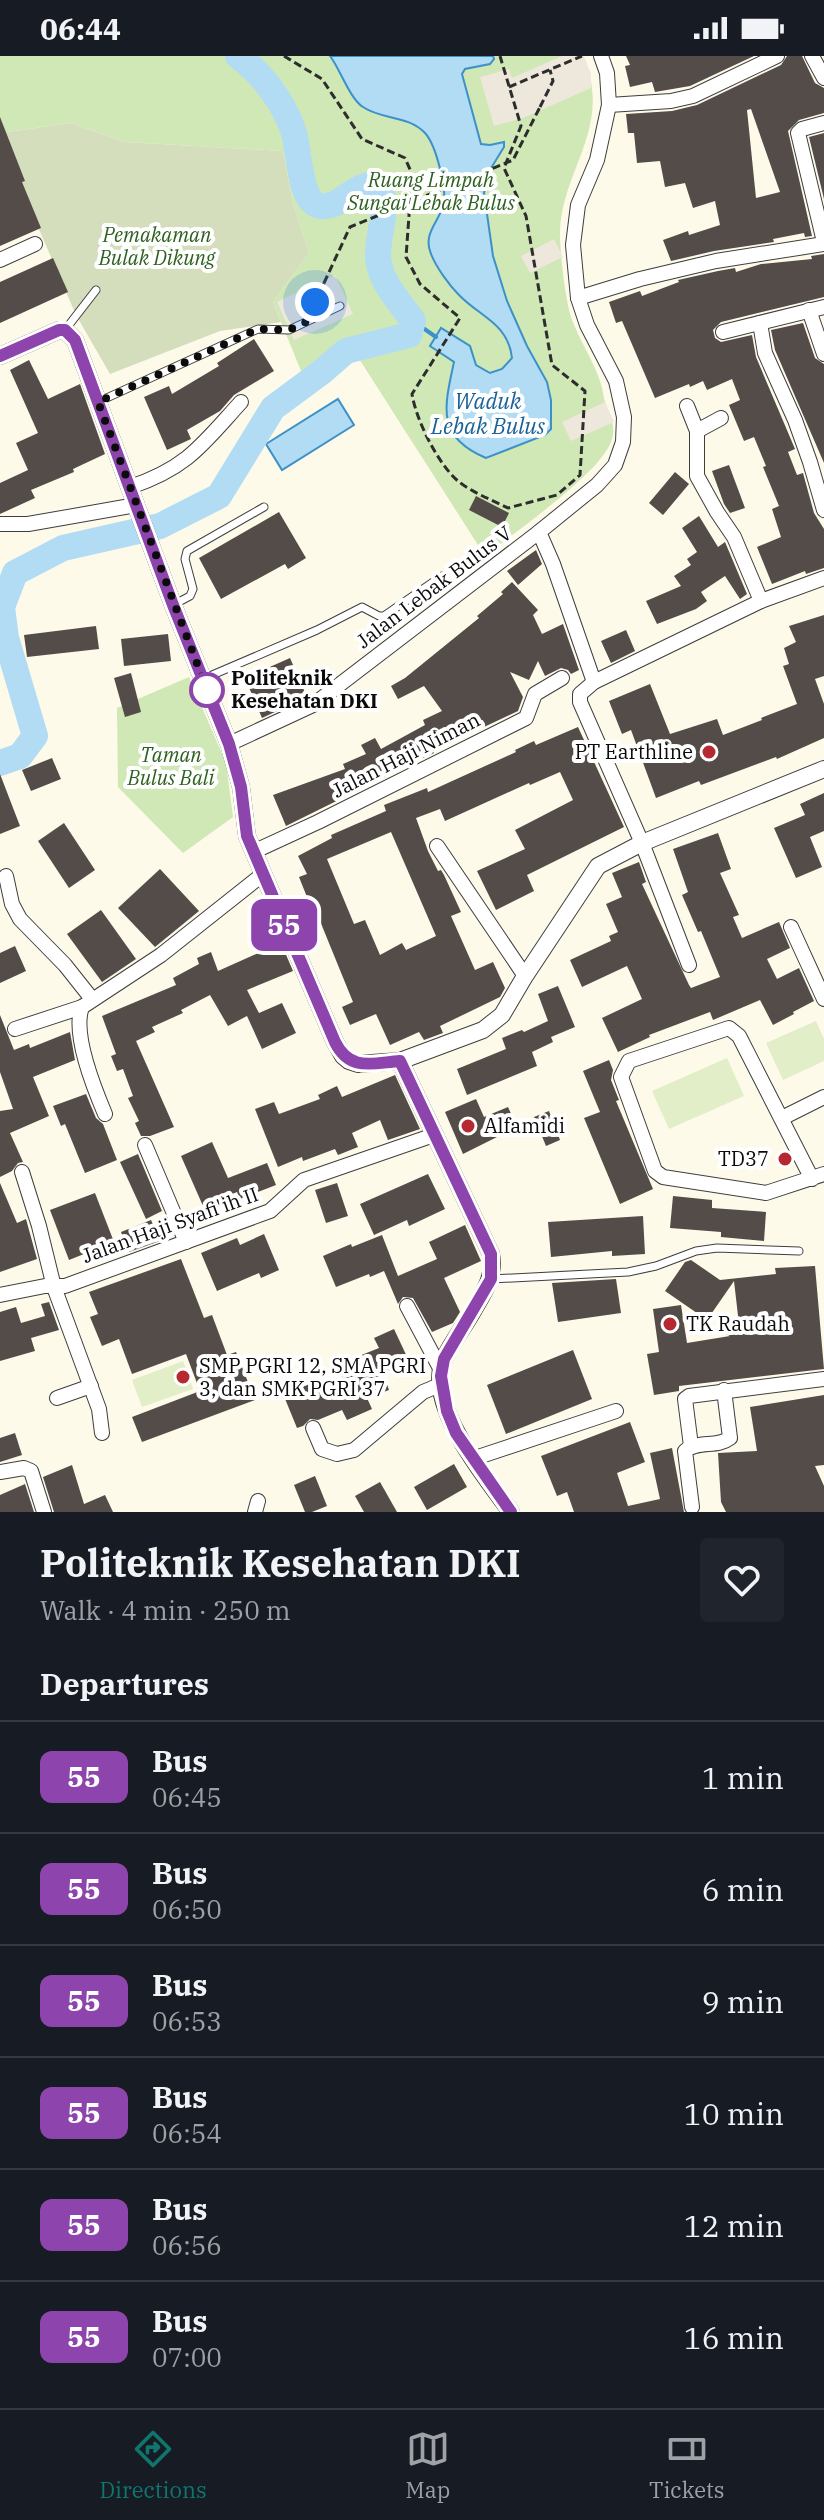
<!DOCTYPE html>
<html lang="en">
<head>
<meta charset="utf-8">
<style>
  :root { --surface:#171b24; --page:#20242c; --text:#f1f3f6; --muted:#9ea1a6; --line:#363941; --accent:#0f766e }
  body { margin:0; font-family:"IBM Plex Serif",serif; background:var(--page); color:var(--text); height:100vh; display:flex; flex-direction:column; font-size:30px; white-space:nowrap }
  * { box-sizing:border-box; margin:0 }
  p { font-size:26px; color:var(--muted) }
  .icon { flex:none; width:44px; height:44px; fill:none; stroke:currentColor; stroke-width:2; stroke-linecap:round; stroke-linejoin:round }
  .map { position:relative; height:1456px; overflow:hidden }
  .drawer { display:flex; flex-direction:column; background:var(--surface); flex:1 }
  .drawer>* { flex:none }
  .badge { padding:0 16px; border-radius:12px; font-size:28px; line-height:52px }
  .you { position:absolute; width:40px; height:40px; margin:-20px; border:6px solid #fff; border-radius:50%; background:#1a73e8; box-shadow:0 0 0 12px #1a73e833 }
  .map>.badge { position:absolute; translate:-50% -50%; box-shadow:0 0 0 4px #fff }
  h2 { padding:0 40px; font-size:30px; line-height:72px }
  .round { display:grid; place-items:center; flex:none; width:84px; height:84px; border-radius:8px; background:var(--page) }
  .summary { display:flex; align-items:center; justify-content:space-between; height:136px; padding:0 40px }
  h1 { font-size:38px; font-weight:800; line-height:60px }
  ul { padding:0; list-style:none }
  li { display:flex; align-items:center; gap:24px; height:112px; padding:0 40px; border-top:2px solid var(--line) }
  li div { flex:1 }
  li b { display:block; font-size:30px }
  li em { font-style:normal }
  li .badge { min-width:88px; font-weight:700; text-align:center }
  .status { display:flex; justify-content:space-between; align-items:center; height:56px; padding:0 40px; background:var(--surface); direction:ltr }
  .status svg { height:22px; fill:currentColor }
  .menu { display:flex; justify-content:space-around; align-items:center; height:112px; border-top:2px solid var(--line); background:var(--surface); font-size:22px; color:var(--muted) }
  .menu a { display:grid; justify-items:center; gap:4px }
  .menu .on { color:var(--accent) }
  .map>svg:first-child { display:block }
</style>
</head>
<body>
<div class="status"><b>06:44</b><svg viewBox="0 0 49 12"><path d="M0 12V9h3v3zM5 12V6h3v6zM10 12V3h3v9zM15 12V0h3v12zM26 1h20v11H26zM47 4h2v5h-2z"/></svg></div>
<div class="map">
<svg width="824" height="1456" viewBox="0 0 824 1456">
  <rect width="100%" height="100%" fill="#fefaea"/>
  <g fill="#d0e7b6">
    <path d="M0 0H583C615 73 558 116 560 182 561 203 565 242 571 261 579 284 594 305 601 328 603 334 603 340 605 346 610 360 617 370 611 386 599 418 515 476 485 500L349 287 301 315 273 246 309 197 293 147 283 95 125 86 71 67 0 77Z"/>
    <path d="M189 621 226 707 233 761 183 797 118 731 117 652Z"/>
  </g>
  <path fill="#d4debd" d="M71 67 125 86 283 95 293 147 309 197 273 246 281 266 220 275 110 318 76 259 0 83V77Z"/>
  <g fill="#e1eec7">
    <path d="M816 965 824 983V1005L783 1024 766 987Z"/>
    <path d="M727 1002 744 1040 669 1073 652 1035Z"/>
    <path d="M183 1305 193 1333 142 1351 132 1324Z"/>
  </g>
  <g fill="#ede8db">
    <path d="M562 0H584L591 18V32L523 62 494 70 480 21 509 13 512 22Z"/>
    <path d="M554 183 563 201 530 217 521 200Z"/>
    <path d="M335 219 353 258 294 284 277 246Z"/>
    <path d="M605 346 614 366 571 385 562 366Z"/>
  </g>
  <g fill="#b1dcf4" stroke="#3b91c8" stroke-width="2">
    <path d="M330 0H493L494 3 490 8 465 13 462 18 481 88 490 89 504 86V91L488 117 484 137 493 200 507 245 527 290 547 326 551 344V373L545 379 486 402C436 381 444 352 454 306L430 290 441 272 470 290 476 309 490 317 502 313 512 302C508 267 480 261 459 239 449 229 436 211 431 198 422 177 440 165 444 147 446 130 436 89 425 77 408 59 382 64 363 51 350 43 340 13 330 0Z"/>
    <path d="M338 343 354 369 282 414 266 388Z"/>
  </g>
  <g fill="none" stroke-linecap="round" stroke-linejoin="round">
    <path stroke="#3b91c8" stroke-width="4" d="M413 265 436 281"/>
    <path stroke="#b1dcf4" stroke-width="26" d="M0 707 20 700 35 680 6 582 2 551 15 517 63 492 160 470 219 440 273 352 323 315 346 295 409 279 413 265C400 246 378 224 378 199 378 173 389 158 380 131 376 130 372 129 368 129 351 132 336 156 317 149 298 140 300 93 293 74 284 47 261 16 238 0"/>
  </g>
  <g fill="#544c48" fill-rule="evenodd">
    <path d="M626 0H754L690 30 655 36 652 26 630 31 625 10 630 9Z"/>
    <path d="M787 0H802L815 27 824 32V57L799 64 788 75 812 180 805 181 804 177 773 183 774 186 714 195 671 205 663 184 688 175 689 179 720 169 715 145 693 152 685 127 665 131 660 105 637 107 634 77H628L626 58 672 55 697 49 781 9ZM751 53 780 136 756 142 747 54Z"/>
    <path d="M0 61 25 125 22 126 41 172 0 190Z"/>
    <path d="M824 77V143L809 81Z"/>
    <path d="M824 198V241L721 266 713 274 715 282 721 286 752 279 756 301 795 393 788 396 797 419 803 417 814 457 824 473V512L806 518 805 515 772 528 757 491 781 481 772 453 779 450 763 411 766 410 754 381 744 385 729 349 740 344 732 323 707 334 703 325 690 331 689 328 655 342 622 265 616 267 609 246 640 235 642 240 679 226 678 224 718 215 735 212 736 216 761 208 812 203 811 200Z"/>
    <path d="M53 202 68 236 0 267V226Z"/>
    <path d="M803 267 815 302 824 308V407L775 294 771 274Z"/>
    <path d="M254 283 274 315 234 339 220 355 187 374 191 383 167 394 144 341 169 330 172 338 219 310 217 307Z"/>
    <path d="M29 304 48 343 80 328 105 398 73 413 74 416 31 434 35 442 0 458V427L28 414 16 387 38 377 10 314Z"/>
    <path d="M729 409 745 452 730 457 724 448 712 415Z"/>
    <path d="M675 416 689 428 663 459 649 447Z"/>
    <path d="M476 440 509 457 502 471 469 454Z"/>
    <path d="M279 456 306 502 288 513 285 508 221 543 199 502Z"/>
    <path d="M699 460 718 491 725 486 747 538 740 543 725 520 701 536 707 545 696 553 657 568 646 545 681 530 674 520 691 509 687 503 697 496 682 472Z"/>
    <path d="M536 494 542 508 518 529 507 515Z"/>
    <path d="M512 526 538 554 533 559 542 578 563 568 579 614 571 618 568 614 561 612 545 620 538 605 529 624 510 616 523 641 518 655 433 695 434 697 430 699 392 715 393 717 286 770 273 739 345 713 343 708 366 698 361 689 375 682 381 693 425 669 423 664 442 655 424 630 398 643 391 630 405 622 479 562 477 560 503 538 501 536Z"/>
    <path d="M824 559V620L815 623 824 648V682L777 703 776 701 701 729 699 725 656 742 631 674 622 678 609 645 650 628 670 678 717 663 723 679 762 664 761 662 797 648 783 610 789 608 784 592 796 586 789 570Z"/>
    <path d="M96 570 99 593 27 601 24 579Z"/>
    <path d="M626 574 635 595 611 607 601 585Z"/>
    <path d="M168 578 171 605 124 610 121 583Z"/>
    <path d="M290 602 307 641 262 662 245 622Z"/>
    <path d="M131 617 141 656 125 661 114 622Z"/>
    <path d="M578 671 624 771 527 819 534 835 496 854 477 815 525 793 515 774 573 744 560 716 530 729 529 727 445 765 440 753 416 762 428 795 438 815 441 814 444 819 461 856 451 860 475 914 493 906 505 932 500 941 440 970 443 977 424 984 419 976 390 989 376 958 350 969 342 951 353 946 320 865 317 866 299 821 307 818 298 800 332 782 331 779 386 755 384 749 427 732 428 736 516 696 515 694 534 685 536 689ZM391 776 436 880 406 894 402 887 380 899 365 864 354 868 327 803Z"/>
    <path d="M52 702 61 723 31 735 22 714Z"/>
    <path d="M0 718 20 770 0 778Z"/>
    <path d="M824 737V775L810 781 822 811 796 822 774 772 805 759 800 748Z"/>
    <path d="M64 767 95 814 69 832 38 785Z"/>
    <path d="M718 777 731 813 720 817 739 859 733 861 742 882 779 866 790 892 767 903 777 923 799 912 814 945 793 956 794 958 773 969 760 944 713 964 710 956 649 979 650 981 618 996 602 962 642 943 627 910 582 931 570 904 611 885 609 880 618 876 606 848 622 841 612 817 639 806 646 826 642 828 689 929 691 932 720 921 701 875 698 876 682 839 688 836 673 793Z"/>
    <path d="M160 813 199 855 155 891 118 852Z"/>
    <path d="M101 854 136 903 102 926 67 878Z"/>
    <path d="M281 887 293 915 247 934 259 957 282 947 296 977 262 993 247 960 228 970 210 939 181 954 183 957 152 971 155 976 136 985 174 1071 150 1080H141L135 1067 139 1065 128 1042 133 1040 123 1013 117 1015 111 1000 116 998 102 960 176 929 173 922 199 908 197 902 211 896 218 915Z"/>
    <path d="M15 890 26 915 0 927V897Z"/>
    <path d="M558 930 575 971 551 981 553 986 532 996 537 1010 467 1039 457 1013 506 993 502 982 522 974 524 976 548 965 538 938Z"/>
    <path d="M0 959 14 994 29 988 30 992 70 976 75 1004 33 1021 49 1060 10 1077 23 1106 18 1107 12 1115 0 1121V1055L13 1053 0 1016Z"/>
    <path d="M609 1004 613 1014 611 1024 619 1044 616 1045 653 1133 620 1148 584 1062 600 1056 583 1015Z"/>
    <path d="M395 1019 420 1073 388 1084 380 1064 352 1077 358 1091 338 1099 335 1093 303 1105 302 1101 278 1111 255 1053 274 1046 279 1058 320 1043 318 1039 337 1030 342 1041Z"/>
    <path d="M86 1038 96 1062 103 1068 117 1104 85 1117 65 1068 61 1070 53 1050Z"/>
    <path d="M476 1043 484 1061 508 1051 517 1071 463 1098 445 1056Z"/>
    <path d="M549 1055 560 1084 546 1090 534 1061Z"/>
    <path d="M212 1086 228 1122 267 1107 276 1129 240 1143 237 1136 203 1150 181 1100Z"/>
    <path d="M138 1098 162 1155 146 1163 120 1106Z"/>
    <path d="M428 1118 445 1153 409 1170 407 1164 374 1179 360 1148Z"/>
    <path d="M0 1127 17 1167 26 1163 37 1203 0 1216Z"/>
    <path d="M337 1127 348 1160 326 1167 315 1134Z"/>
    <path d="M95 1137 114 1186 69 1204 50 1154Z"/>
    <path d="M673 1140 712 1144V1152L766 1156 764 1185 721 1181V1176L670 1172Z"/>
    <path d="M643 1160 645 1198 612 1200V1195L551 1201 548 1166Z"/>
    <path d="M151 1164 160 1185 129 1196 121 1176Z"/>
    <path d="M465 1169 481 1205 444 1222 460 1256 453 1267 432 1276 413 1242 403 1241 398 1248 384 1215 370 1221 369 1218 336 1231 323 1200 351 1188 352 1191 382 1179 398 1220 437 1203 429 1186Z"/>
    <path d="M264 1178 279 1214 261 1222 259 1217 217 1235 201 1197 237 1182 240 1189Z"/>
    <path d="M181 1203 204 1262 212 1259 227 1299 236 1296 255 1344 142 1386 132 1361 200 1335 186 1298 132 1318 119 1283 102 1290 90 1261 98 1258 89 1236Z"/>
    <path d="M691 1204 720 1224 776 1218 775 1212 815 1210 824 1313 679 1330V1335L654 1339 647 1298 659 1296 653 1253 681 1249 687 1287 730 1280 726 1278 740 1277 734 1225 707 1264 665 1235 685 1206Z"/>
    <path d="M616 1223 621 1257 558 1266 552 1227Z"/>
    <path d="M49 1246 59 1274 31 1282 35 1295 0 1305V1256L16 1251 21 1267 45 1260 41 1248Z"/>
    <path d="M394 1273 409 1305 383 1317 389 1334 367 1342 372 1353 347 1364 342 1354 318 1364 310 1363 303 1370 297 1372 281 1333 309 1322 314 1333 364 1311 359 1300 379 1292 374 1282Z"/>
    <path d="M573 1294 592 1343 506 1378 487 1329Z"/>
    <path d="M824 1339V1409L815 1410 824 1430V1456H726L721 1446 718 1397 757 1395 750 1351Z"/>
    <path d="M630 1366 645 1406 617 1417 628 1450 660 1443 650 1397 672 1392 684 1456H574L567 1436 557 1440 541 1400Z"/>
    <path d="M15 1377 22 1399 0 1406V1382Z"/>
    <path d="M454 1408 467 1431 427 1454 414 1431Z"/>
    <path d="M72 1409 84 1448 105 1439 113 1456H54L43 1421Z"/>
    <path d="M315 1420 327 1450 312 1456H305L294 1429Z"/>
    <path d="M380 1426 397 1456H364L355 1440Z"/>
    <path d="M25 1428 34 1456H0V1439Z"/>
  </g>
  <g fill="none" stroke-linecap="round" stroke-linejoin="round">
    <defs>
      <g id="service">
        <path d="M65 274 96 234"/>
        <path d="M100 345 258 273 289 274 340 250"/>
        <path d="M173 549 190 540 193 533 185 503 187 495 264 451"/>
        <path d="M203 623 317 574 362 551 379 560H384L442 520"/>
        <path d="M491 1223 628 1216 656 1210 696 1195 717 1192 799 1195"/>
      </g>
      <g id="minor">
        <path d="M812 0 824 22"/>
        <path d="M609 49 671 45 693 40 777 0"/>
        <path d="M824 67 802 73 798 77 824 186"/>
        <path d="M0 204 35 188"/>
        <path d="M578 242 640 223 716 205 824 188"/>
        <path d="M809 254 824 298"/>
        <path d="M760 267 765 297 795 364 810 406 824 454"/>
        <path d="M723 276 824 251"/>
        <path d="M687 350 697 375V420L717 456 734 481 761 545"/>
        <path d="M697 375 721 362"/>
        <path d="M130 431C187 412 202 389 241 346"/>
        <path d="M0 468H28L136 449"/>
        <path d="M539 476 553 508 594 626"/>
        <path d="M229 688 313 649 539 476 597 429 615 409 623 386 624 361 616 325 587 269 578 242 573 189 578 149 597 104 609 49 607 17 601 0"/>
        <path d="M437 790 525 920"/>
        <path d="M253 796 318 766 526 662 535 638 562 622"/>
        <path d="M6 820 12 848 20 863 65 909 92 943"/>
        <path d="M791 871 824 943"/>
        <path d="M689 909 642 787 580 646V638L594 626 761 545 824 522"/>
        <path d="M15 973 82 951"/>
        <path d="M105 1058C94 1032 72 978 82 951L161 899 262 819"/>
        <path d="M782 1062 824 1041"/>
        <path d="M145 1089 186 1186"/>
        <path d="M22 1116 39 1170 54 1231 99 1353 102 1377"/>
        <path d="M812 1123 739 980 729 972 629 1005 621 1021 655 1115 663 1121 766 1137 824 1118"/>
        <path d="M0 1239 45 1230H65L270 1155 304 1124 434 1079"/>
        <path d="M407 1250 441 1314"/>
        <path d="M57 1342 91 1330"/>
        <path d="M313 1372 322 1393 337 1398 354 1394 423 1336 442 1328"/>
        <path d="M691 1390 685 1343 689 1340 824 1323"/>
        <path d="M472 1403 616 1355"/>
        <path d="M0 1416 24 1412 31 1415 44 1456"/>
        <path d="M692 1451 685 1395C698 1384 717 1392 730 1382L724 1334"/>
        <path d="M255 1456 258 1445"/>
      </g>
      <g id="tertiary">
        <path d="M0 300 59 274H65L75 284 173 549 229 688 241 731 247 780 335 986 343 1000 349 1005 358 1008 400 1005 483 974 502 959 525 920 598 810 642 787 824 713"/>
        <path d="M400 1005 491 1198C495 1221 484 1236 473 1255 464 1271 452 1286 444 1303 424 1348 486 1422 511 1456"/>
      </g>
    </defs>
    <use href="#service" stroke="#3e3e3e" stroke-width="9"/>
    <use href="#minor" stroke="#3e3e3e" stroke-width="16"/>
    <use href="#tertiary" stroke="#3e3e3e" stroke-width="18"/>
    <g stroke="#2d2d2d" stroke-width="3" stroke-dasharray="8 4" stroke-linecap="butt">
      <path d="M284 0 322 23 362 83 405 102 412 118 406 201 420 228 460 262 412 338C416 364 438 408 458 425 471 436 492 444 508 452L557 439 580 419 585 335 552 309 526 160 504 112 521 70 500 0"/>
      <path d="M509 31 582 0"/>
      <path d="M540 51 553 25 550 14"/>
      <path d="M312 251 324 227"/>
    </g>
    <use href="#service" stroke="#fff" stroke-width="7"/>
    <use href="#minor" stroke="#fff" stroke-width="14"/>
    <use href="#tertiary" stroke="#fff" stroke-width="16"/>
    <path stroke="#2d2d2d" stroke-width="3" stroke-dasharray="8 4" stroke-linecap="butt" d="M324 227 350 171 513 104 540 51"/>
  </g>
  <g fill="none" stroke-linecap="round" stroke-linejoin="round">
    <defs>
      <path id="line" d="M0 300 59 274H65L75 284 173 549 229 688 241 731 247 780 335 986C350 1016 372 1007 400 1005L491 1198V1223L444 1303 441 1320 447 1355 456 1377 511 1456"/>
    </defs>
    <use href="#line" stroke="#fff" stroke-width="18"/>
    <use href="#line" stroke="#8e44ad" stroke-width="12"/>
    <path stroke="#0b0b0b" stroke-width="8" stroke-dasharray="0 14.4" d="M207 634 98 346 258 273 289 274 306 266 315 246"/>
  </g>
  <circle fill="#fff" stroke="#8e44ad" stroke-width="4" cx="207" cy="634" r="16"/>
  <g fill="#b62931" stroke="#fff" stroke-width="3">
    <circle cx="709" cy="696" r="8"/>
    <circle cx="468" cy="1070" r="8"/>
    <circle cx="785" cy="1103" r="8"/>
    <circle cx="670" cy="1268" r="8"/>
    <circle cx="183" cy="1321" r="8"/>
  </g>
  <g text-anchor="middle" stroke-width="8" stroke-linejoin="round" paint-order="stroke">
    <g font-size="20" font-style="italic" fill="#2d601f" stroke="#fff">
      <text x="431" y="131">Ruang Limpah<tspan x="431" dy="23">Sungai Lebak Bulus</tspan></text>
      <text x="157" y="186">Pemakaman<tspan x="157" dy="23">Bulak Dikung</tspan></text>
      <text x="171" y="706">Taman<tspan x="171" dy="23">Bulus Bali</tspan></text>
    </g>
    <g font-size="20" fill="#0b0b0b" stroke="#fff">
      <text transform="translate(434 531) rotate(-37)" y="7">Jalan Lebak Bulus V</text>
      <text transform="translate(406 699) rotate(-27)" y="7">Jalan Haji Niman</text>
      <text transform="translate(170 1169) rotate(-20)" y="7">Jalan Haji Syafi'ih II</text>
    </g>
    <g font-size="20" font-weight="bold" fill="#0b0b0b" stroke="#fff" text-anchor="start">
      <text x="231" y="629">Politeknik<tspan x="231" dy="23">Kesehatan DKI</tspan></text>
    </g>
    <g font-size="20" fill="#0b0b0b" stroke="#fff" text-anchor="start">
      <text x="693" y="703" text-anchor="end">PT Earthline</text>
      <text x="484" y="1077">Alfamidi</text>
      <text x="769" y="1110" text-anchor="end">TD37</text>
      <text x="686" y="1275">TK Raudah</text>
      <text x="199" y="1317">SMP PGRI 12, SMA PGRI<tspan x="199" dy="23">3, dan SMK PGRI 37</tspan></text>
    </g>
    <g font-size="22" font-style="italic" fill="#1a6298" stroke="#fff">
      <text x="488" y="353">Waduk<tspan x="488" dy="25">Lebak Bulus</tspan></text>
    </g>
  </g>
</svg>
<div class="you" style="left:315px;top:246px"></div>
<b class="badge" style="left:284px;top:869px;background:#8e44ad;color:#fff">55</b>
</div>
<section class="drawer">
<div class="summary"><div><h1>Politeknik Kesehatan DKI</h1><p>Walk · 4 min · 250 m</p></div><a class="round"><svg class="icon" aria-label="heart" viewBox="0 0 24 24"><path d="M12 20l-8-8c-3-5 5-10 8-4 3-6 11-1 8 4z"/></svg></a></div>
<h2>Departures</h2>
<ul>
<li><span class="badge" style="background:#8e44ad;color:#fff">55</span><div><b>Bus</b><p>06:45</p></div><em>1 min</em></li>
<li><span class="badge" style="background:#8e44ad;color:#fff">55</span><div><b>Bus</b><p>06:50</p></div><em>6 min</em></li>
<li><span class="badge" style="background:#8e44ad;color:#fff">55</span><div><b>Bus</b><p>06:53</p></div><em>9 min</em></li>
<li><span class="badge" style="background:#8e44ad;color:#fff">55</span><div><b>Bus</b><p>06:54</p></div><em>10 min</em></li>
<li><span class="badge" style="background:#8e44ad;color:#fff">55</span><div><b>Bus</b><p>06:56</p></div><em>12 min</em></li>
<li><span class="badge" style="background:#8e44ad;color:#fff">55</span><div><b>Bus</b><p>07:00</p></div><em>16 min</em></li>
</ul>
</section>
<nav class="menu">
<a class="on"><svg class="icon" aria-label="directions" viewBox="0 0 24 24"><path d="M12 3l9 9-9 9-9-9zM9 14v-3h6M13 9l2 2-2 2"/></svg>Directions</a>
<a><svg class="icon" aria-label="map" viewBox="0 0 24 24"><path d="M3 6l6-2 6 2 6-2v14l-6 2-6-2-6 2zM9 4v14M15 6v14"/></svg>Map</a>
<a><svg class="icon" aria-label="tickets" viewBox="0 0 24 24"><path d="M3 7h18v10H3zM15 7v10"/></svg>Tickets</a>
</nav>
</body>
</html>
